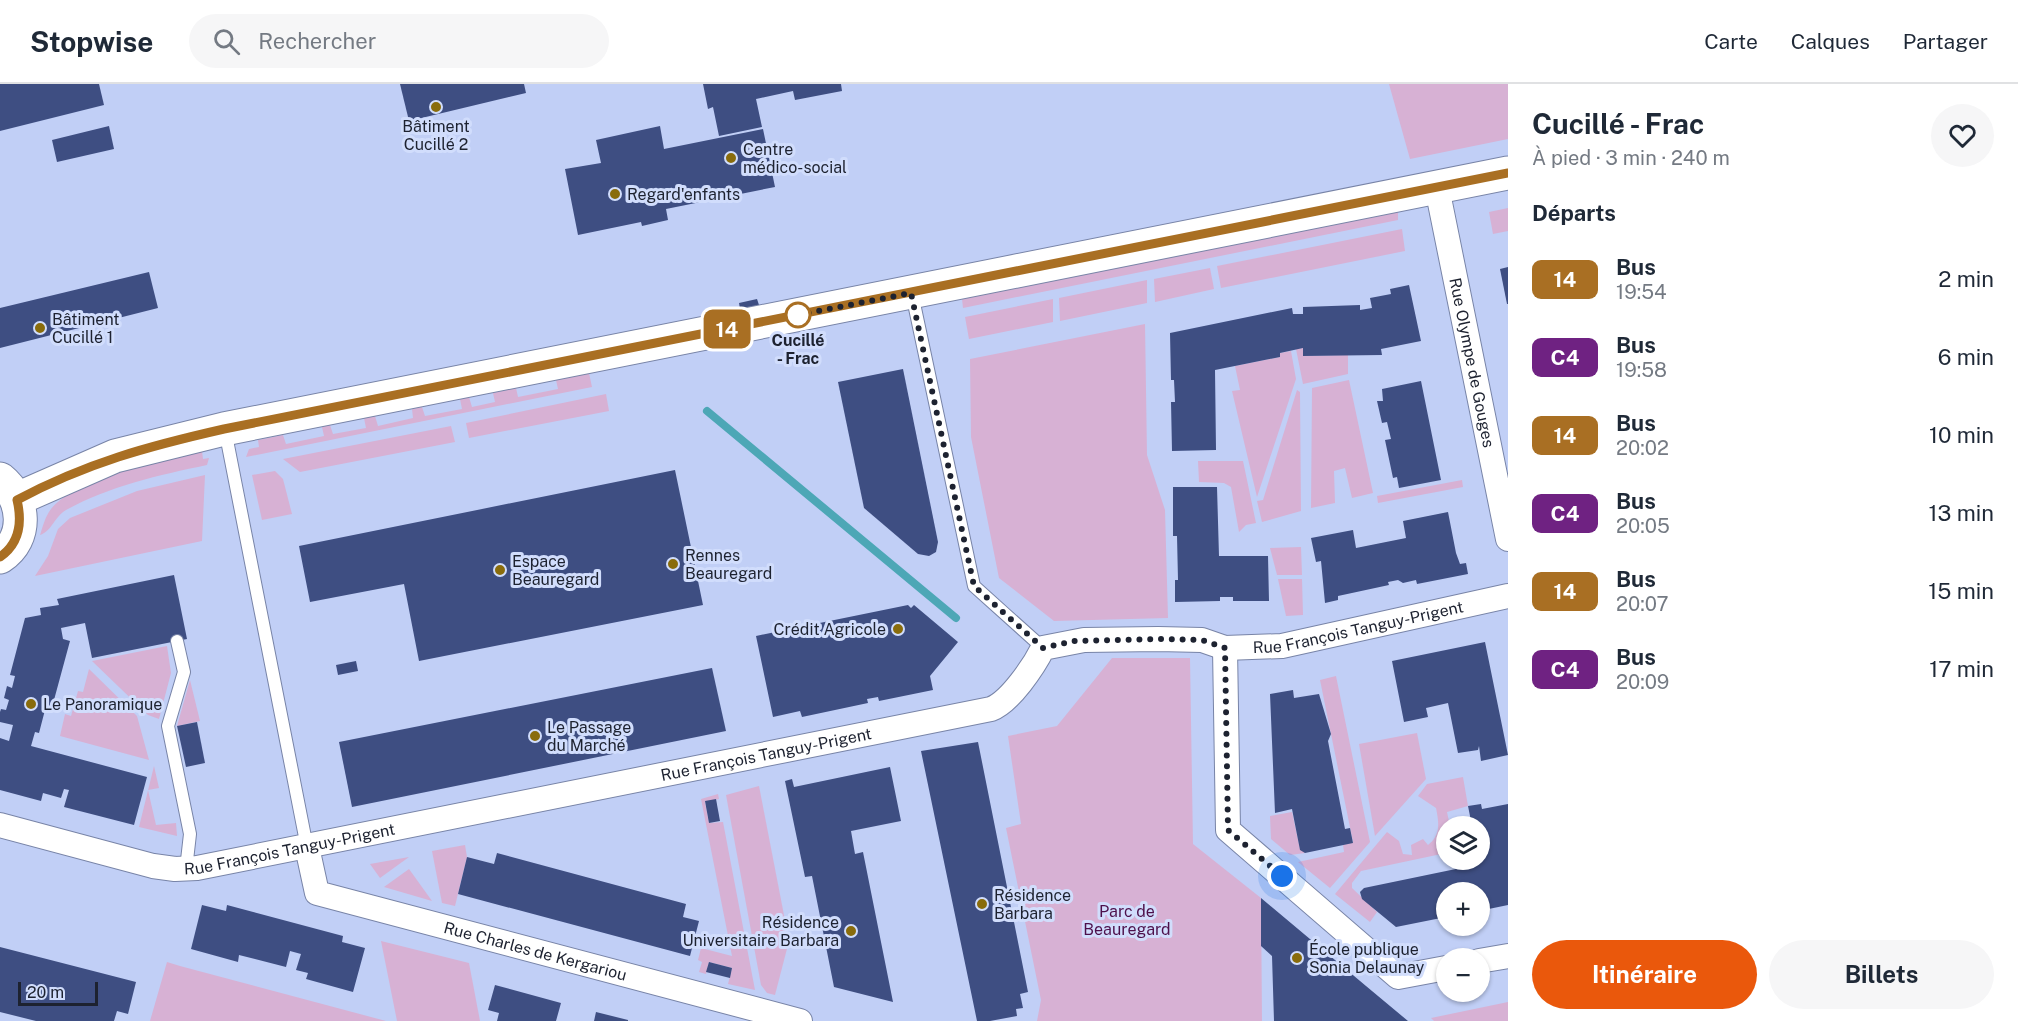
<!DOCTYPE html>
<html lang="fr">
<head>
<meta charset="utf-8">
<style>
  :root { --surface:#fff; --page:#f6f6f7; --text:#1f2937; --muted:#747a83; --line:#e0e1e3; --accent:#ea580c }
  body { margin:0; font-family:"Public Sans",sans-serif; background:var(--page); color:var(--text); height:100vh; display:flex; flex-direction:column; font-size:22px; white-space:nowrap }
  * { box-sizing:border-box; margin:0 }
  p { font-size:20px; color:var(--muted) }
  .icon { flex:none; width:33px; height:33px; fill:none; stroke:currentColor; stroke-width:2; stroke-linecap:round; stroke-linejoin:round }
  .map { position:relative; flex:1; overflow:hidden }
  .sheet { display:flex; flex-direction:column; background:var(--surface); width:510px }
  .sheet>* { flex:none }
  .badge { padding:0 12px; border-radius:9px; font-size:21px; line-height:39px }
  .controls { position:absolute; left:1436px; top:732px; display:grid; gap:12px }
  .controls a { display:grid; place-items:center; width:54px; height:54px; border-radius:50%; background:var(--surface); box-shadow:0 2px 4px #0004; font-size:30px }
  .scale { position:absolute; left:18px; bottom:15px; width:80px; box-sizing:border-box; padding-left:6px; border:3px solid #1d2230; border-top:0; font-size:16px; line-height:21px; white-space:nowrap; color:#1d2230; -webkit-text-stroke:4px #d1ddfc; paint-order:stroke }
  .you { position:absolute; width:30px; height:30px; margin:-15px; border:4px solid #fff; border-radius:50%; background:#1a73e8; box-shadow:0 0 0 9px #1a73e833 }
  .map>.badge { position:absolute; translate:-50% -50%; box-shadow:0 0 0 3px #fff }
  h2 { padding:0 24px; font-size:22px; line-height:54px }
  .round { display:grid; place-items:center; flex:none; width:63px; height:63px; border-radius:32px; background:var(--page) }
  .overview { display:flex; align-items:center; justify-content:space-between; height:102px; padding:0 24px }
  h1 { font-size:28px; font-weight:700; line-height:45px }
  .action { display:flex; gap:12px; margin-top:auto; padding:12px 24px }
  .action a { flex:1; height:69px; border-radius:36px; background:var(--accent); color:#fff; font-size:24px; font-weight:700; line-height:69px; text-align:center }
  .action a+a { background:var(--page); color:var(--text) }
  ul { padding:0; list-style:none }
  li { display:flex; align-items:center; gap:18px; height:78px; padding:0 24px }
  li div { flex:1 }
  li b { display:block; font-size:22px }
  li em { font-style:normal }
  li .badge { min-width:66px; font-weight:700; text-align:center }
  header { display:flex; align-items:center; gap:36px; box-sizing:border-box; height:84px; padding:0 30px; background:var(--surface); border-bottom:2px solid var(--line) }
  header strong { font-size:28px }
  nav { display:flex; gap:33px; margin-inline-start:auto; font-size:21px }
  .search { width:420px; height:54px; background:var(--page); display:flex; align-items:center; gap:15px; box-sizing:border-box; padding:0 21px; border-radius:33px; color:var(--muted); font-size:22px }
  main { display:flex; flex:1; min-height:0 }
  .map>svg:first-child { display:block }
</style>
</head>
<body>
<header>
<strong>Stopwise</strong>
<div class="search"><svg class="icon" aria-label="search" viewBox="0 0 24 24"><circle cx="10" cy="10" r="6"/><path d="M15 15l6 6"/></svg>Rechercher</div>
<nav><a>Carte</a><a>Calques</a><a>Partager</a></nav>
</header>
<main>
<div class="map">
<svg width="1508" height="937" viewBox="0 0 1508 937">
  <rect width="100%" height="100%" fill="#c1cff6"/>
  <g fill="#d7b1d4">
    <path d="M1389 0H1508V55L1410 75Z"/>
    <path d="M1508 124V147L1493 150 1489 128Z"/>
    <path d="M1398 128V136L963 224 962 215Z"/>
    <path d="M1402 145 1405 167 1221 204 1217 182Z"/>
    <path d="M1210 184 1214 205 1155 218 1154 195Z"/>
    <path d="M1147 196V219L1060 237 1059 214Z"/>
    <path d="M1053 215V238L969 255 965 233Z"/>
    <path d="M1145 240 1147 371 1165 426 1168 534 1054 537 999 494 971 353 970 275Z"/>
    <path d="M1303 264V272L1348 271V290L1303 300 1296 265Z"/>
    <path d="M1291 267 1296 295 1257 413 1232 307 1240 306 1235 282 1280 273V269Z"/>
    <path d="M589 289 592 303 246 373 249 365 259 363 258 356 283 351 286 360 324 352 322 343 330 341 333 350 366 344 364 334 375 332 378 342 413 334 412 325 422 323 425 332 462 325 460 315 469 313 472 323 495 318 493 309 516 304 518 313 558 305 556 296Z"/>
    <path d="M1349 296 1373 409 1352 414 1345 384 1334 387 1335 419 1311 424 1312 304Z"/>
    <path d="M1297 306 1300 308 1301 427 1262 438 1257 417 1263 416Z"/>
    <path d="M606 310 609 327 469 354 466 339Z"/>
    <path d="M451 342 455 358 300 388 283 375Z"/>
    <path d="M202 367 203 375 209 374 207 381C159 391 110 402 66 426 55 432 52 447 40 451 43 442 45 433 51 425 79 392 160 377 202 367Z"/>
    <path d="M1198 377H1243L1256 439 1246 441 1239 448 1231 403 1224 399 1199 398Z"/>
    <path d="M275 387 283 395 292 430 262 436 252 391Z"/>
    <path d="M205 391 202 457 35 492 48 472 58 445 70 434 137 407Z"/>
    <path d="M1462 396 1463 403 1378 419 1377 412Z"/>
    <path d="M1301 463 1302 491H1277L1270 464Z"/>
    <path d="M1278 495H1302L1303 531 1286 532Z"/>
    <path d="M167 562 171 589 159 635 148 631 92 577Z"/>
    <path d="M1112 574H1190L1193 760 1261 814 1262 937H1037L1041 916 1006 744 1021 740 1008 652 1057 642Z"/>
    <path d="M89 585 137 632 149 676 60 652 65 630 71 632 78 607 83 608Z"/>
    <path d="M1336 592 1370 758 1330 804 1298 778 1344 768 1343 761 1353 758 1320 596Z"/>
    <path d="M190 596 200 637 177 642Z"/>
    <path d="M1417 649 1426 695 1375 752 1359 660Z"/>
    <path d="M154 682 159 704 148 706 156 741 176 739 177 752 139 743Z"/>
    <path d="M1463 693 1468 722 1447 728 1450 742H1446V769L1361 787 1352 799V804L1377 828 1370 838 1335 810 1387 748 1399 757 1403 770 1412 771 1411 761 1423 755 1428 761C1441 751 1439 739 1436 724L1418 712 1427 700Z"/>
    <path d="M759 702 789 857 775 911 767 909 761 901 726 711Z"/>
    <path d="M718 710 719 715 705 718 709 739 723 738 755 906 728 900 732 884 709 878 706 890 699 888 702 878 698 876 701 864 732 872 701 715Z"/>
    <path d="M1292 728 1300 765 1305 769 1290 771 1271 755 1270 732Z"/>
    <path d="M465 761 467 773 455 822 442 819 432 767Z"/>
    <path d="M409 773 380 794 370 780Z"/>
    <path d="M409 785 432 817 384 803Z"/>
    <path d="M381 857 469 879 480 937H397Z"/>
    <path d="M167 878 180 882 386 937H150Z"/>
    <path d="M1508 918V937H1434L1431 934Z"/>
  </g>
  <g fill="none" stroke-linecap="round" stroke-linejoin="round">
    <path stroke="#4da7b6" stroke-width="8" d="M707 327 956 534"/>
  </g>
  <g fill="#3e4e82">
    <path d="M0 0H99L104 21 0 47Z"/>
    <path d="M400 0H524L526 9 409 37Z"/>
    <path d="M703 0H841L842 7 795 16 793 7 756 15 762 43 719 52 713 23 708 25Z"/>
    <path d="M109 42 114 65 57 78 52 56Z"/>
    <path d="M660 42 664 65 763 45 775 103 666 125 668 136 642 142 641 138 578 151 565 85 601 79 596 56Z"/>
    <path d="M1508 183V220H1507L1500 185Z"/>
    <path d="M149 188 158 224 0 264V224Z"/>
    <path d="M1409 201 1421 257 1381 265 1382 271 1303 272V264L1280 269V273L1215 286 1216 366 1172 367 1171 318H1175L1174 296H1171L1170 249 1292 224 1293 230H1303V223L1360 221V226L1372 224 1370 214 1391 210 1390 205Z"/>
    <path d="M757 215 759 221 740 225 739 219Z"/>
    <path d="M810 251 811 257 793 261 791 255Z"/>
    <path d="M903 285 938 458 936 468 929 472 918 470 864 424 838 298Z"/>
    <path d="M1421 297 1441 396 1399 404 1397 393 1393 394 1385 356 1391 355 1387 338 1382 339 1377 317H1383L1382 305Z"/>
    <path d="M675 386 703 521 419 577 404 500 310 518 299 462Z"/>
    <path d="M1173 403H1217L1219 472H1268L1269 517H1233V513H1220V517L1175 518V496H1178L1177 452H1173Z"/>
    <path d="M1448 428 1456 469 1460 480 1466 479 1468 490 1417 500 1416 496 1403 499 1398 496 1388 498 1389 501 1338 512V516L1325 519 1321 477 1316 478 1311 454 1353 446 1356 464 1406 454 1403 437Z"/>
    <path d="M174 491 187 555 92 574 85 539 61 544 63 555 70 557 51 627 45 626 39 649 35 648 31 662 147 693 134 741 64 723 69 706 64 705 61 714 43 709 41 717 0 706V654L9 657 13 641 0 638V628L1 625 6 626 9 616 4 614 7 602 12 604 15 592 10 591 25 534 41 531 40 524 59 521 57 515Z"/>
    <path d="M908 521 911 524 914 521 958 558 930 592 933 606 879 617 878 613 867 615 868 619 802 633 800 627 773 633 756 552Z"/>
    <path d="M1485 558 1508 671 1481 677 1479 662 1478 666 1458 669 1448 619 1426 624 1428 633 1404 638 1392 577Z"/>
    <path d="M356 577 358 587 338 591 336 581Z"/>
    <path d="M712 584 726 647 352 723 339 658Z"/>
    <path d="M1293 606 1294 614 1319 610 1331 650 1328 657 1345 745 1350 744 1353 759 1305 769 1300 766 1292 725 1275 729 1270 610Z"/>
    <path d="M197 638 205 679 186 683 177 642Z"/>
    <path d="M978 658 1028 908 1020 910 1023 924 1016 925 1017 932 990 937H977L921 667Z"/>
    <path d="M890 683 901 737 851 747 855 770 863 768 893 918 834 903 812 792 805 793 785 697 792 695 794 703Z"/>
    <path d="M716 715 720 737 709 739 705 717Z"/>
    <path d="M1481 720 1482 725 1508 720V821L1479 827V808H1446V833L1396 843 1362 815 1360 808 1364 804 1480 780 1479 742H1472L1468 722Z"/>
    <path d="M497 769 686 820 683 833 699 837 690 872 458 810 467 773 494 780Z"/>
    <path d="M1261 814 1366 902 1408 937H1274L1272 872 1261 862Z"/>
    <path d="M202 821 226 827 227 821 343 852 342 858 365 864 353 908 306 895 308 889 296 886 301 870 290 867 286 883 239 871 238 878 191 865Z"/>
    <path d="M0 863 136 898 128 930 117 927 114 937H36L0 928Z"/>
    <path d="M709 878 732 884 730 894 706 888Z"/>
    <path d="M495 901 561 919 556 937H497L499 929 488 926Z"/>
    <path d="M596 928 628 936V937H594Z"/>
  </g>
  <g fill="none" stroke-linecap="round" stroke-linejoin="round">
    <defs>
      <g id="lane">
        <path d="M912 210 974 502 1043 564"/>
        <path d="M225 346 307 763"/>
        <path d="M177 557 184 588 168 642 190 750 186 785"/>
      </g>
      <g id="street">
        <path id="s1" d="M1437 104 1508 455"/>
        <path d="M1225 564 1228 746 1398 893 1446 884"/>
        <path id="s2" d="M0 741 153 782 175 785 197 784 991 625C1010 618 1034 582 1043 564L1084 556 1158 555 1202 556 1225 564 1282 562 1508 512"/>
        <path id="s3" d="M307 763 317 809 800 937"/>
        <path d="M1479 877 1508 872"/>
      </g>
      <g id="secondary">
        <path d="M0 395C25 415 29 454 0 473"/>
        <path d="M17 415 115 372 224 345 1508 89"/>
      </g>
    </defs>
    <use href="#lane" stroke="#7884a7" stroke-width="14"/>
    <use href="#street" stroke="#7884a7" stroke-width="26"/>
    <use href="#secondary" stroke="#7884a7" stroke-width="35"/>
    <use href="#lane" stroke="#fff" stroke-width="12"/>
    <use href="#street" stroke="#fff" stroke-width="24"/>
    <use href="#secondary" stroke="#fff" stroke-width="33"/>
  </g>
  <g fill="none" stroke-linecap="round" stroke-linejoin="round">
    <defs>
      <path id="line" d="M0 473C20 459 22 437 17 416 86 379 149 362 224 345L1508 89"/>
    </defs>
    <use href="#line" stroke="#fff" stroke-width="14"/>
    <use href="#line" stroke="#a96f23" stroke-width="9"/>
    <path stroke="#1d2230" stroke-width="6" stroke-dasharray="0 10.8" d="M798 231 911 209 974 502 1043 564 1074 557 1158 555 1202 556 1225 564 1228 746 1282 792"/>
  </g>
  <g fill="#896c0c" stroke="#d1ddfc" stroke-width="2">
    <circle cx="436" cy="23" r="6"/>
    <circle cx="731" cy="74" r="6"/>
    <circle cx="615" cy="110" r="6"/>
    <circle cx="40" cy="244" r="6"/>
    <circle cx="673" cy="480" r="6"/>
    <circle cx="500" cy="486" r="6"/>
    <circle cx="898" cy="545" r="6"/>
    <circle cx="31" cy="620" r="6"/>
    <circle cx="535" cy="652" r="6"/>
    <circle cx="982" cy="820" r="6"/>
    <circle cx="851" cy="847" r="6"/>
    <circle cx="1297" cy="874" r="6"/>
  </g>
  <circle fill="#fff" stroke="#a96f23" stroke-width="3" cx="798" cy="231" r="12"/>
  <g text-anchor="middle" stroke-width="6" stroke-linejoin="round" paint-order="stroke">
    <g font-size="16" fill="#1d2230" stroke="#d1ddfc" text-anchor="start">
      <text x="436" y="48" text-anchor="middle">Bâtiment<tspan x="436" dy="18">Cucillé 2</tspan></text>
      <text x="743" y="71">Centre<tspan x="743" dy="18">médico-social</tspan></text>
      <text x="627" y="116">Regard'enfants</text>
      <text x="52" y="241">Bâtiment<tspan x="52" dy="18">Cucillé 1</tspan></text>
      <text x="685" y="477">Rennes<tspan x="685" dy="18">Beauregard</tspan></text>
      <text x="512" y="483">Espace<tspan x="512" dy="18">Beauregard</tspan></text>
      <text x="886" y="551" text-anchor="end">Crédit Agricole</text>
      <text x="43" y="626">Le Panoramique</text>
      <text x="547" y="649">Le Passage<tspan x="547" dy="18">du Marché</tspan></text>
      <text x="994" y="817">Résidence<tspan x="994" dy="18">Barbara</tspan></text>
      <text x="839" y="844" text-anchor="end">Résidence<tspan x="839" dy="18">Universitaire Barbara</tspan></text>
      <text x="1309" y="871">École publique<tspan x="1309" dy="18">Sonia Delaunay</tspan></text>
    </g>
    <g font-size="16" font-weight="bold" fill="#1d2230" stroke="#d1ddfc">
      <text x="798" y="262">Cucillé<tspan x="798" dy="18">- Frac</tspan></text>
    </g>
    <g font-size="16" fill="#1d2230" stroke="#d1ddfc">
      <text dy="6" stroke="none"><textPath href="#s1" startOffset="178">Rue Olympe de Gouges</textPath></text>
      <text dy="6" stroke="none"><textPath href="#s2" startOffset="1413">Rue François Tanguy-Prigent</textPath></text>
      <text dy="6" stroke="none"><textPath href="#s2" startOffset="783">Rue François Tanguy-Prigent</textPath></text>
      <text dy="6" stroke="none"><textPath href="#s2" startOffset="297">Rue François Tanguy-Prigent</textPath></text>
      <text dy="6" stroke="none"><textPath href="#s3" startOffset="273">Rue Charles de Kergariou</textPath></text>
    </g>
    <g font-size="16" fill="#4d104b" stroke="#d1ddfc">
      <text x="1127" y="833">Parc de<tspan x="1127" dy="18">Beauregard</tspan></text>
    </g>
  </g>
</svg>
<div class="controls">
<a><svg class="icon" aria-label="layers" viewBox="0 0 24 24"><path d="M12 4l9 5-9 5-9-5zM3 14l9 5 9-5"/></svg></a>
<a>+</a>
<a>−</a>
</div>
<div class="scale">20 m</div>
<div class="you" style="left:1282px;top:792px"></div>
<b class="badge" style="left:727px;top:245px;background:#a96f23;color:#fff">14</b>
</div>
<section class="sheet">
<div class="overview"><div><h1>Cucillé - Frac</h1><p>À pied · 3 min · 240 m</p></div><a class="round"><svg class="icon" aria-label="heart" viewBox="0 0 24 24"><path d="M12 20l-8-8c-3-5 5-10 8-4 3-6 11-1 8 4z"/></svg></a></div>
<h2>Départs</h2>
<ul>
<li><span class="badge" style="background:#a96f23;color:#fff">14</span><div><b>Bus</b><p>19:54</p></div><em>2 min</em></li>
<li><span class="badge" style="background:#6f2282;color:#fff">C4</span><div><b>Bus</b><p>19:58</p></div><em>6 min</em></li>
<li><span class="badge" style="background:#a96f23;color:#fff">14</span><div><b>Bus</b><p>20:02</p></div><em>10 min</em></li>
<li><span class="badge" style="background:#6f2282;color:#fff">C4</span><div><b>Bus</b><p>20:05</p></div><em>13 min</em></li>
<li><span class="badge" style="background:#a96f23;color:#fff">14</span><div><b>Bus</b><p>20:07</p></div><em>15 min</em></li>
<li><span class="badge" style="background:#6f2282;color:#fff">C4</span><div><b>Bus</b><p>20:09</p></div><em>17 min</em></li>
</ul>
<div class="action"><a>Itinéraire</a><a>Billets</a></div>
</section>
</main>
</body>
</html>
